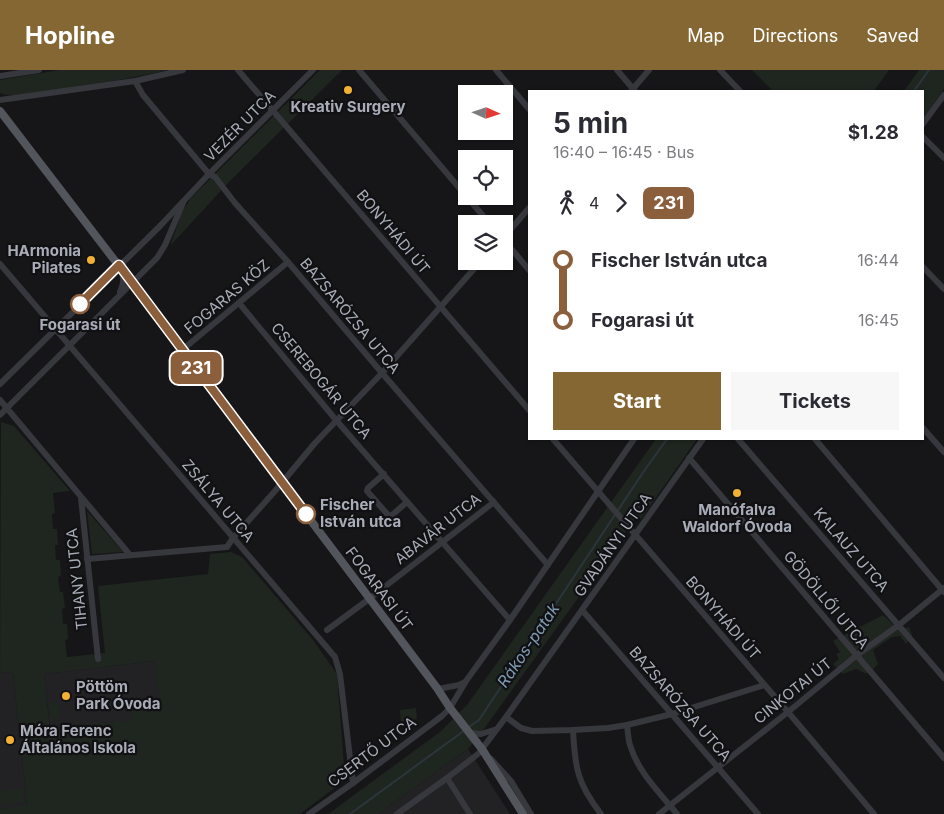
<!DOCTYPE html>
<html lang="en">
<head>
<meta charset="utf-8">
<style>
  :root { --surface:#fff; --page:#f7f7f7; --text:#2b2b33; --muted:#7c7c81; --accent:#856733 }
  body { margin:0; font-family:Inter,sans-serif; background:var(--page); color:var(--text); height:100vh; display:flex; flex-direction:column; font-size:19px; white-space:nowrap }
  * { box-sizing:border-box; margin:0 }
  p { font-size:16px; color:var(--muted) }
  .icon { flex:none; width:28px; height:28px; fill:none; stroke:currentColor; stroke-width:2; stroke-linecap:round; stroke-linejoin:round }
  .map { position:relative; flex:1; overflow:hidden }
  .side { position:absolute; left:528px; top:20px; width:396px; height:350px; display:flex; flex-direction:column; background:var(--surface); border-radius:0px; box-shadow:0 1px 4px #0004 }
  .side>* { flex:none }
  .badge { padding:0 10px; border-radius:8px; font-size:18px; line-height:32px }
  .needle { width:32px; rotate:93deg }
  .buttons { position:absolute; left:458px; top:15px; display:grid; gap:10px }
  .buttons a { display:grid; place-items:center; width:55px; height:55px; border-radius:0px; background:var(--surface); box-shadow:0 1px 4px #0004; font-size:25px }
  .map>.badge { position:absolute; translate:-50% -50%; box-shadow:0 0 0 2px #fff }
  .legs { display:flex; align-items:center; gap:8px; height:55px; padding:0 25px; font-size:16px }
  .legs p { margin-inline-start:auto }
  .head { display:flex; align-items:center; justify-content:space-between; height:85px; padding:0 25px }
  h1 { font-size:28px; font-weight:700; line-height:38px }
  .primary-button { display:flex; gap:10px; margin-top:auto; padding:10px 25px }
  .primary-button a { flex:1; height:58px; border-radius:0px; background:var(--accent); color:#fff; font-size:20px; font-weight:700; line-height:58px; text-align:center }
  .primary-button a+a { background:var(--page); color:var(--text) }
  ul { padding:0 25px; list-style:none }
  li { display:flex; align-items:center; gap:18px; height:60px; font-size:19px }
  li i { display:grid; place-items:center; width:8px; height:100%; margin:0 6px; background:currentColor }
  li i::after { content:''; width:12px; height:12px; margin:-6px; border:4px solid; border-radius:50%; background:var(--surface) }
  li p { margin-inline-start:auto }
  li:first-child i { background:linear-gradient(#0000 50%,currentColor 0) }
  li:last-child i { background:linear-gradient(currentColor 50%,#0000 0) }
  header { display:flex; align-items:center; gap:30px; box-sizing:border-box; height:70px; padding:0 25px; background:var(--accent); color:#fff }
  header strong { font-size:24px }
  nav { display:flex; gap:28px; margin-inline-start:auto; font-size:18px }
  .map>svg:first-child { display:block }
</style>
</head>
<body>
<header>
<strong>Hopline</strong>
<nav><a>Map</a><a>Directions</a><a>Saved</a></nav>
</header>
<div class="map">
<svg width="944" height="744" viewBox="0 0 944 744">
  <rect width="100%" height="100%" fill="#161618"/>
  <g fill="#222225">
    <path d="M155 591 164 661 52 675 44 604Z"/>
    <path d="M13 602 27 736 0 739V603Z"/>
    <path d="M468 679 510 744H378Z"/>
  </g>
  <g fill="#1e261f" fill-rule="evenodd">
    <path d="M59 0H167C130 9 92 14 53 20 40 22 11 28 0 23V10Z"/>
    <path d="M320 0H342L228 113 170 176 182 142 191 128Z"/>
    <path d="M752 0H889L874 21H773Z"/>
    <path d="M919 0H944V19L923 49 922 21H904Z"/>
    <path d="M1 352 14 356 70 421 53 423 55 443 52 444 53 459H57L58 475H55L56 490H60L61 506 58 507 60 522H63L65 538 62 539 63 554H67L68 569 65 570 67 587 105 583 98 516 208 504 210 484 231 482 242 487 313 570 337 604 345 710 300 744H0V739L27 735 13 602 0 603ZM155 591 160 636 133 640V650L50 659 44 604Z"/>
    <path d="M656 369H697L641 449 637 446 484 659 468 679 378 744H328L440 662 467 635Z"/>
    <path d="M87 441 123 482 92 484Z"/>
    <path d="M883 545 898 559 909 557 912 565 906 574 900 566 892 567 873 580 878 594C869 604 869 606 856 599L843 604 833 594 839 589 836 584 840 582 833 571Z"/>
    <path d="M58 631 60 648 50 649 48 632Z"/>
    <path d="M416 638 417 649 401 653 400 640Z"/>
    <path d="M22 718 23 732 0 735V721Z"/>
  </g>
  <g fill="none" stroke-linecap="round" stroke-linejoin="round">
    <g stroke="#2c353c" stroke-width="2">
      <path d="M914 21 929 0"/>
      <path d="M469 657 479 650 644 401 667 369"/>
      <path d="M350 744 465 660"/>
    </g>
    <g stroke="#37383d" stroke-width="6">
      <path d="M238 0 529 340"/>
      <path d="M359 0 490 154"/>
      <path d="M496 0 529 39"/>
      <path d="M617 0 635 21"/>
      <path d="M720 0 740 21"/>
      <path d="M0 6 39 0"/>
      <path d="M135 11 143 25 209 104 215 107 235 133 288 192 382 303 548 495"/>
      <path d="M631 21 649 0"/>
      <path d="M0 30 135 11 183 0"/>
      <path d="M922 55 944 25"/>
      <path d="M922 66 944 88"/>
      <path d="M504 167 529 138"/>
      <path d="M504 170 529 200"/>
      <path d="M0 194 335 587 340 604 353 713"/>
      <path d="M922 196 944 219"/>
      <path d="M120 222C123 215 125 209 121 201"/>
      <path d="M239 233 336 350 510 550"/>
      <path d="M182 280 288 192"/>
      <path d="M0 314 160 156 209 104 313 0"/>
      <path d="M0 330 130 485"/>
      <path d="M0 345 157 188 165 175 183 133"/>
      <path d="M922 357 944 382"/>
      <path d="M553 369 788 642 874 744"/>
      <path d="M738 369 944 608"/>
      <path d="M815 369 944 522"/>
      <path d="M689 388 944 688"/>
      <path d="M384 404 368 418 367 421 389 446 392 445 407 432"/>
      <path d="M81 428 98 589"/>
      <path d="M87 489 227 477 233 468 275 421 315 373 382 303 481 191"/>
      <path d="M582 540 758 744"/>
      <path d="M327 560 369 529 494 432"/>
      <path d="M438 619 459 615 465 612"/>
      <path d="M506 647 521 658 532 661 573 660 608 658 627 655 672 644 764 615"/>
      <path d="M627 655C628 662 628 669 630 675 638 702 659 722 677 744"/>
      <path d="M573 660C575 698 577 713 601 744"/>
      <path d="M469 663 481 664 497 659"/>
      <path d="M491 689 511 711 531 744"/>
      <path d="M447 708 470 744"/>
      <path d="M309 744 353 713 442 646 450 638 466 611 510 550 634 369"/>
      <path d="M397 744 447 708 478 684 482 679 506 647 703 369"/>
      <path d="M659 744 788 642 857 585 899 555 944 518"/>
    </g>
    <path stroke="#53555c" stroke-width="8" d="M0 41 132 213 437 618 450 638 482 679 523 744"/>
  </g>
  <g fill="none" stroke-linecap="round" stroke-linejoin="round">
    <defs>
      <path id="line-1" d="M80 234 119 195 306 444"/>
    </defs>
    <use href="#line-1" stroke="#fff" stroke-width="11"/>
    <use href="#line-1" stroke="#8b5e3c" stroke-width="8"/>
  </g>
  <g fill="#f2b134" stroke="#111113" stroke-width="2">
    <circle cx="348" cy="20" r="5"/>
    <circle cx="91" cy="190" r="5"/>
    <circle cx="737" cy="423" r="5"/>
    <circle cx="66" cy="626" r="5"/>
    <circle cx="10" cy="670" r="5"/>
  </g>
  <g fill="#fff" stroke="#8b5e3c" stroke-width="2.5">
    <circle cx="80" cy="234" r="9"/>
    <circle cx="306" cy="444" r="9"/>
  </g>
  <g text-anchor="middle" stroke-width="4.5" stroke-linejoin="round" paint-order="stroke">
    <g font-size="15" font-weight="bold" fill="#a8adb8" stroke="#111113">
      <text x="348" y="42">Kreativ Surgery</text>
      <text x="81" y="186" text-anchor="end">HArmonia<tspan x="81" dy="17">Pilates</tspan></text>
      <text x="737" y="445">Manófalva<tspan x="737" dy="17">Waldorf Óvoda</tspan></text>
      <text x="76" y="622" text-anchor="start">Pöttöm<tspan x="76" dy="17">Park Óvoda</tspan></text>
      <text x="20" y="666" text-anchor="start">Móra Ferenc<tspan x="20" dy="17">Általános Iskola</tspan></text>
    </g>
    <g font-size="15" fill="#a8adb8" stroke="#111113">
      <text transform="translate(240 56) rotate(-45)" y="5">VEZÉR UTCA</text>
      <text transform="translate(393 162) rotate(50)" y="5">BONYHÁDI ÚT</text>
      <text transform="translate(227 227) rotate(-40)" y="5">FOGARAS KÖZ</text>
      <text transform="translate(350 246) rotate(50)" y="5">BAZSARÓZSA UTCA</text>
      <text transform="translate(321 311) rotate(50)" y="5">CSEREBOGÁR UTCA</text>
      <text transform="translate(218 431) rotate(50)" y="5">ZSÁLYA UTCA</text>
      <text transform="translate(438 459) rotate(-38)" y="5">ABAVÁR UTCA</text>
      <text transform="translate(613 475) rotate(-55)" y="5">GVADÁNYI UTCA</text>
      <text transform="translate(851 480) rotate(49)" y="5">KALAUZ UTCA</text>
      <text transform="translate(77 509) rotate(-96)" y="5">TIHANY UTCA</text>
      <text transform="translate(379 519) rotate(53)" y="5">FOGARASI ÚT</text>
      <text transform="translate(826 530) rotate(50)" y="5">GÖDÖLLŐI UTCA</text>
      <text transform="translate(723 548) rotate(49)" y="5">BONYHÁDI ÚT</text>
      <text transform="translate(793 621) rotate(-39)" y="5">CINKOTAI ÚT</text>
      <text transform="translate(680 634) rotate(49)" y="5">BAZSARÓZSA UTCA</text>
      <text transform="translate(372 682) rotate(-37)" y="5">CSERTŐ UTCA</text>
    </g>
    <g font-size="15" font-weight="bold" fill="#a8adb8" stroke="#111113">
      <text x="80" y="260">Fogarasi út</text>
      <text x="320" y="440" text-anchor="start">Fischer<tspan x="320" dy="17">István utca</tspan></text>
    </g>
    <g font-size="16" font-style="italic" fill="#7f9bb3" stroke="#111113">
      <text transform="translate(528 575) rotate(-56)" y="6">Rákos-patak</text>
    </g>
  </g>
</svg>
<div class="buttons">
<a><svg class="needle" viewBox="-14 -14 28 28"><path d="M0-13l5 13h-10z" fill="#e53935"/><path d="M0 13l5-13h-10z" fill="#7c7c81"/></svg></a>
<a><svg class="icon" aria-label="locate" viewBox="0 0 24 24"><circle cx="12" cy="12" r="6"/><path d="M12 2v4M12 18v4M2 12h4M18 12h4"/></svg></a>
<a><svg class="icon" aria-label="layers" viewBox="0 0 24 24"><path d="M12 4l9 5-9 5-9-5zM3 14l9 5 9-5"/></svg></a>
</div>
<b class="badge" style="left:196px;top:298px;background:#8b5e3c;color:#fff">231</b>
<section class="side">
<div class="head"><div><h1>5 min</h1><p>16:40 – 16:45 · Bus</p></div><b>$1.28</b></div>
<div class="legs"><svg class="icon" aria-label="walk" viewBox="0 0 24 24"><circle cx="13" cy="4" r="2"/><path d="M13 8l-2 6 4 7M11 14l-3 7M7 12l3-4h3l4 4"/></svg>4<svg class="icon" aria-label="forward" viewBox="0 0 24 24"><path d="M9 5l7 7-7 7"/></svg><b class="badge" style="background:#8b5e3c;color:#fff">231</b></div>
<ul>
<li><i style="color:#8b5e3c"></i><b>Fischer István utca</b><p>16:44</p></li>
<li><i style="color:#8b5e3c"></i><b>Fogarasi út</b><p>16:45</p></li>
</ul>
<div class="primary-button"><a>Start</a><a>Tickets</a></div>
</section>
</div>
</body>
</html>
